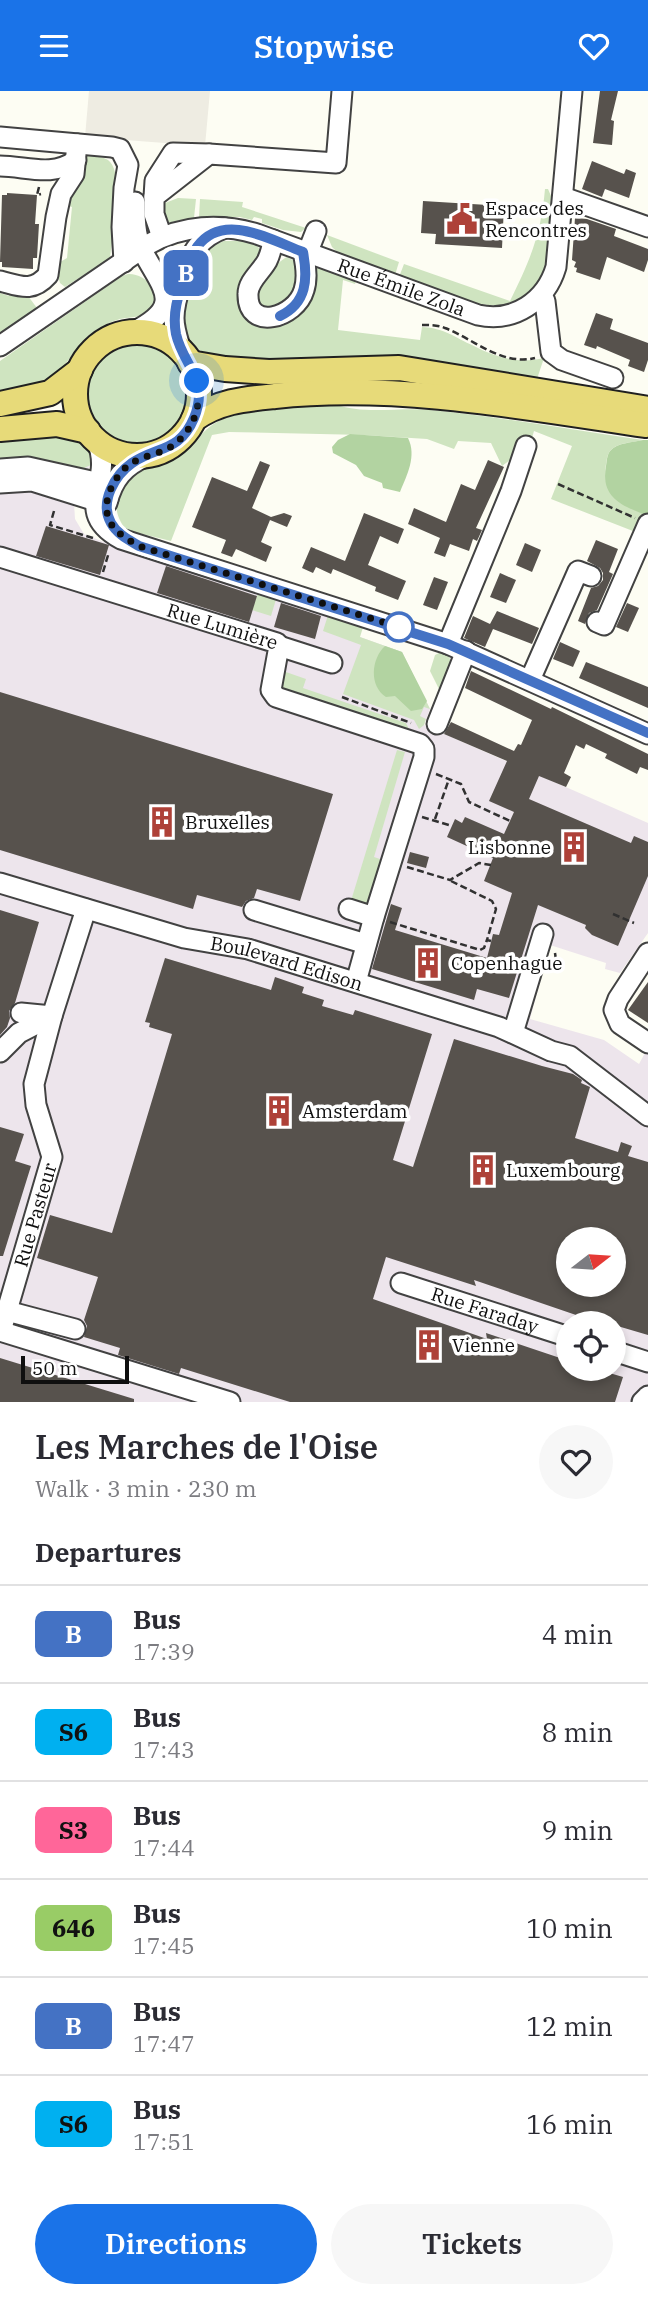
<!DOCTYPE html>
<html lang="en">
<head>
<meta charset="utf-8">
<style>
  :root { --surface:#fff; --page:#f7f7f7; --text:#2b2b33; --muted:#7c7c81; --line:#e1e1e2; --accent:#1a73e8 }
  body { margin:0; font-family:"IBM Plex Serif",serif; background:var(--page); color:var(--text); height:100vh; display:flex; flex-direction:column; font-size:26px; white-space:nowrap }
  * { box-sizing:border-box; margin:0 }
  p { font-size:23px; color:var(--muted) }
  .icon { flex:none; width:38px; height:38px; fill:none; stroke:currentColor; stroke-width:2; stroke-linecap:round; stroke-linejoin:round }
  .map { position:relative; height:1311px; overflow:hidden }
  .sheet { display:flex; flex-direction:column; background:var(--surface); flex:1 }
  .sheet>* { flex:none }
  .badge { padding:0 14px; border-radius:10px; font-size:24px; line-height:46px }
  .needle { width:46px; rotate:73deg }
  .tools { position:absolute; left:556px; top:1136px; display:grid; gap:14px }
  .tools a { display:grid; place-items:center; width:70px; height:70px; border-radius:50%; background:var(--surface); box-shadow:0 4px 10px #0003; font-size:35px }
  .scale { position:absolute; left:21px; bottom:18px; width:108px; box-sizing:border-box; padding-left:7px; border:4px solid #0f0f0f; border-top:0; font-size:19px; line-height:24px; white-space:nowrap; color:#0f0f0f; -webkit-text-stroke:5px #fff; paint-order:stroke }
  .you { position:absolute; width:35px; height:35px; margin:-18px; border:5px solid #fff; border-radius:50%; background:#1a73e8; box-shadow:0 0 0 10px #1a73e833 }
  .map>.badge { position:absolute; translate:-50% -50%; box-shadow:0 0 0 4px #fff }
  h2 { padding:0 35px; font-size:26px; line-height:63px }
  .round { display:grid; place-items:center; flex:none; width:74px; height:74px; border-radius:37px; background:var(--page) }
  .head { display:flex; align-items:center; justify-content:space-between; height:119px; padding:0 35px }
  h1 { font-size:33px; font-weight:600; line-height:52px }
  .button { display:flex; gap:14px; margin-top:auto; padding:14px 35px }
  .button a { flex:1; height:80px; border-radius:42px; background:var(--accent); color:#fff; font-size:28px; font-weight:600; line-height:80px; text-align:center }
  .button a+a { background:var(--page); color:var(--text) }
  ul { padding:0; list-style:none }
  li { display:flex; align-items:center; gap:21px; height:98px; padding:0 35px; border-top:2px solid var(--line) }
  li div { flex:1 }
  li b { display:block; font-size:26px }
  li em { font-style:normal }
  li .badge { min-width:77px; font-weight:700; text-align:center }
  header { display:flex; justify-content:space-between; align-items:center; height:91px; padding:0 35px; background:var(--accent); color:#fff; font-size:32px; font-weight:600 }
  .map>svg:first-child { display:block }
</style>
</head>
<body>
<header><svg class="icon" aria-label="menu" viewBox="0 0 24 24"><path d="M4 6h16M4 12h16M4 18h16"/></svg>Stopwise<svg class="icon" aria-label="heart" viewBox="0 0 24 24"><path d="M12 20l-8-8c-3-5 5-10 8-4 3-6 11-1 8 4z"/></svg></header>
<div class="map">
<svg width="648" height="1311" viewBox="0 0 648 1311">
  <rect width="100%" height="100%" fill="#fdfdf3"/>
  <path fill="#ede5ec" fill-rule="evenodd" d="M0 358 91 371 74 412 75 428 84 443 111 454 323 519 360 546 402 561 430 618 424 634 648 732V842L620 882 605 878 606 872 550 854 530 928 604 949 639 973 646 960 648 961V1311H0ZM569 1148H614V1194H569ZM569 1232H614V1278H569Z"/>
  <g fill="#cfe4c0">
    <path d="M87 64C93 65 102 65 108 69 126 82 112 147 110 167L65 196 60 192 55 174 67 167 72 116 68 115 84 66Z"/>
    <path d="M545 98H548L551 105C550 127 551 153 545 175 524 246 444 202 399 186L404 173 510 210C530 169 541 144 545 98Z"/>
    <path d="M178 107 196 108 194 127 166 132 164 127 165 112Z"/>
    <path d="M200 108 243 111 242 116 306 137 301 141 283 139 262 132V128L254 126 252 129 240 126H199Z"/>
    <path d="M327 144 399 171 395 184 339 163 332 156Z"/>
    <path d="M224 150C237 150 257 148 262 162L247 191 266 235 314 176 318 175 356 189 355 193 343 189 338 239 420 249 422 236C444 237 454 246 474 255 497 267 519 273 544 267L537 288C504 281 471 279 437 276 409 272 380 267 352 266 315 265 233 276 203 261 174 246 186 212 193 189 200 170 204 156 224 150Z"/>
    <path d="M287 166 295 170 299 193 280 217 261 216C259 211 255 206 256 200 259 190 277 171 287 166Z"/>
    <path d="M128 183C146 182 165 203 150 218 141 227 132 226 120 228 112 230 103 235 96 239 83 247 76 259 67 271 51 293 25 296 0 299V270L122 185Z"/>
    <path d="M10 199 25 201 37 217 0 242V202L9 205Z"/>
    <circle cx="137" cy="303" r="52"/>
    <path d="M334 313C364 324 398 316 430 319 502 326 572 339 643 349 634 351 618 352 612 358 607 362 607 368 606 373 601 403 620 414 645 423L638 442 551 408 572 355 534 340 532 347 525 346 519 362 502 375 491 352 458 350 454 358 427 348 364 344 229 341 212 344 171 450 126 439C106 412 121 398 138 376 151 373 167 371 179 363 195 353 203 337 221 329 246 317 304 316 334 313Z"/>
    <path d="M40 343 79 348 91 358 93 373 82 378 33 367 0 369V349Z"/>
    <path d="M259 499 277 505 271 525 252 519Z"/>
    <path d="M329 521 364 533 360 546 402 561 430 618 424 616 420 625 426 628 424 634 419 638 414 629 343 603 361 554 323 540Z"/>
    <path d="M441 561 447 562 451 570 439 598 430 580 435 564Z"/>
    <path d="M283 580 306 588 303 597 406 632 411 642 294 604 279 595Z"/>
    <path d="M397 659 405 661 374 766 383 769 370 812 367 815 350 813Z"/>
  </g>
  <g fill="#b2d3a1">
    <path d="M350 343 408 347C417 365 407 384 400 401L383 397 382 392 364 385 356 374 333 362 332 356 338 349Z"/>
    <path d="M643 349H648V425C623 415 600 407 606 375 607 369 607 363 611 359 617 352 634 351 643 349Z"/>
    <path d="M385 555 402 561 427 610 422 618 411 620 395 605 386 606C369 595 371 568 385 555Z"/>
  </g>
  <path fill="#eeece2" d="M89 0H210L205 55 85 46Z"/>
  <g fill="#57524d" fill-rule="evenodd">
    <path d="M600 0H618L611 29 614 30 612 54 593 52Z"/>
    <path d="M592 70 624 83 626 78 636 82 629 107 605 98 602 106 582 98Z"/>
    <path d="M7 102 37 104 35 133H39L37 167H33V178L2 176V171H0L2 104H7Z"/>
    <path d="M423 110 504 115 502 157 435 153 436 143 421 142Z"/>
    <path d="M575 127 587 128 616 138 614 145 648 158V169L644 181 607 166 600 189 576 181 577 177 574 176 576 171 572 169Z"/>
    <path d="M596 222 613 228 610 238 648 252V269L644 281 628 275 630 269 597 255 596 258 584 254Z"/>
    <path d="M488 369 504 376 476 437 482 439 477 450 473 448 469 460 450 453 445 466 434 462 440 447 408 433 414 417 446 431 461 393 475 399Z"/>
    <path d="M260 370 270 374 252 417 271 426 284 422 292 425 287 436 270 429 261 451 272 456 266 471 236 458 232 466 221 462 226 449 192 436 212 386 247 400Z"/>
    <path d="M364 422 404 438 398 453 380 445 368 474 406 490 398 509 375 500 376 496 333 478 331 483 316 476 313 482 302 477 311 456 345 470Z"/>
    <path d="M46 435 109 454 100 484 36 465Z"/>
    <path d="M596 449 618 458 609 481 613 483 597 519 589 522 585 533 578 530 591 497 598 495 603 489V482L600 477 587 470Z"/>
    <path d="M525 452 541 459 532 481 516 474Z"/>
    <path d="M166 475 257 505 249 531 157 502Z"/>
    <path d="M500 482 516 489 506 512 490 506Z"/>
    <path d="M434 486 448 491 437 519 423 514Z"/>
    <path d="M281 512 321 525 315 548 274 536Z"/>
    <path d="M627 512 639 517 628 541 616 536Z"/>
    <path d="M497 520 539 537 532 553 493 538 485 556 464 547 473 525 490 533Z"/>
    <path d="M560 551 580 560 573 576 553 568Z"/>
    <path d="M586 571 648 596V617L579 587Z"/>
    <path d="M471 580 551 618 552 616 648 663V679L640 676 637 683 605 667 607 663 586 653 584 658 576 654 564 682 571 686 566 696 539 685 529 708 631 752 634 745 648 751V785L618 855 592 844 585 837 586 834 538 814 509 907 477 898 474 909 372 878 391 813 402 817 395 839 487 867 493 843 499 844 512 802 484 790 493 767 447 746 455 728 462 732 465 726 504 743 514 721 489 710 507 670 444 643 451 631 514 660 518 653 521 654 532 629 465 597Z"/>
    <path d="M0 601 333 703 300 810 257 798 254 807 246 810 242 816 197 804 193 818 0 759Z"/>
    <path d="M410 761 429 766 426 777 407 772Z"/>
    <path d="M0 819 39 831 15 912 9 920 10 927 7 936 0 944Z"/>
    <path d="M165 867 271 899 275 886 304 896 302 902 324 909 322 915 353 924 355 919 432 943 393 1069 413 1076 454 948 542 975 573 983 582 989 581 992 590 996 575 1047 618 1061 621 1051 632 1055 628 1065 648 1071V1244L614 1234V1232L597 1228V1230L576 1224 474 1189 476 1195 386 1166 373 1208 487 1248 486 1242 569 1270V1278H596L623 1286 615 1311H290L181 1277 179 1283 118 1264 120 1257 84 1246 87 1235 84 1229 98 1186 37 1167 50 1124 112 1142 172 943 149 936 150 932 145 931ZM569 1148H614V1194H569Z"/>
    <path d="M648 891V932L628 919Z"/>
    <path d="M0 1036 24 1043 15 1070 31 1075 3 1165H0Z"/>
    <path d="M0 1267 134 1308V1311H0Z"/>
  </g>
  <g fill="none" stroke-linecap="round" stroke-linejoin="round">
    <defs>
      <g id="minor">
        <path d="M0 46 112 56 120 58 128 74 124 97 122 136 124 171"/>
        <path d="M0 75C26 75 52 87 76 69"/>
        <path d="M154 106 155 90 173 62 209 63"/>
        <path d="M563 106 648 136"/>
        <path d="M162 146 154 123V106L209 63 336 72 342 0"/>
        <path d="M273 149C272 156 270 164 267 170 261 181 248 190 248 203 247 241 296 227 304 199 308 187 306 174 303 161"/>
        <path d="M307 163 316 140"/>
        <path d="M0 190C20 195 32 202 48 184L56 126 61 103 74 83 77 53"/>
        <path d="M541 205 545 210 551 261 562 269 613 287"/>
        <path d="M133 241C186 214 162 198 142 159 135 144 135 127 135 111"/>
        <path id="s1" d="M0 255 149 153C182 134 221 132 257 143L478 224C514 232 546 210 556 176L572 0"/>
        <path d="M181 259C178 249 174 238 174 227 174 210 187 168 198 155 205 146 214 141 225 137"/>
        <path d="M97 351C115 391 70 420 121 448L448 553 648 643"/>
        <path d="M0 378 28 376 100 392 106 399 108 408 96 410 32 390 0 392"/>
        <path d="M107 412C113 388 124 375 147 365"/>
        <path id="s2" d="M0 466 277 552 279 555 271 599 276 606 420 653 424 658V666L374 826 356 891"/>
        <path d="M597 531 604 534 648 433"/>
        <path d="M448 553 511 400 526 355"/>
        <path d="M279 555 332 572"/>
        <path d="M530 589 578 480 591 485"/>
        <path d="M437 633 466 560"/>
        <path id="s3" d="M0 792 184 847 248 858 499 936 551 960 570 965 648 1025"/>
        <path d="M349 818 374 826"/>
        <path d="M254 819 366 853"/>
        <path d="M648 862 618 908 614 919 620 933 648 952"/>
        <path d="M513 942 543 843"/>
        <path d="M0 961 19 942 52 925 86 818"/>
        <path id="s4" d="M401 1192 569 1246"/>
        <path d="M7 1220 75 1238"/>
        <path d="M0 1240 230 1311"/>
        <path id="s5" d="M1 1240 52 1066 36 1014 34 993 52 925 21 922"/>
        <path d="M614 1260 648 1271"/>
        <path d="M642 1311 648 1305"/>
      </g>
      <g id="major">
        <circle cx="137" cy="303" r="62"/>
        <path d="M190 272 225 278 269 281 399 277 648 318"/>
        <path d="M0 313 50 302 80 279"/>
        <path d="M194 328C219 310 245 308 275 305 396 292 525 316 645 334"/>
        <path d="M0 338 57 333 88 340"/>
      </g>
    </defs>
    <use href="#minor" stroke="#424242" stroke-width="23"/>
    <use href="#major" stroke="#202020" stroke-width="28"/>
    <g stroke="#313131" stroke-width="2.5" stroke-dasharray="7 3.5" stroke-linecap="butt">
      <path d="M39 96 37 104 41 103"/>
      <path d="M422 234C430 234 438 234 445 237 474 248 501 275 535 267"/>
      <path d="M558 393 635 427"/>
      <path d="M54 420 50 434 93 447"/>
      <path d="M103 481 109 461"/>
      <path d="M342 606 411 632"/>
      <path d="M436 683 461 693 469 711 510 730"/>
      <path d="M422 726 452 735"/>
      <path d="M435 728 449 688"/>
      <path d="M407 776 450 789 479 772 491 774"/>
      <path d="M451 790 492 810 496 818 487 849 491 850"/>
      <path d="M613 823 634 832"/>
      <path d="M390 831 480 859 484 857 487 849"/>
      <path d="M555 862 557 876"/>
    </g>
    <use href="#minor" stroke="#fff" stroke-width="19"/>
    <use href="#major" stroke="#e7da79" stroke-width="24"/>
  </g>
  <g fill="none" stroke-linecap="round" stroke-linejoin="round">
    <defs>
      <path id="line" d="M280 225C307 212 308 188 303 161 271 149 223 120 197 156 191 165 188 176 185 186 178 205 172 222 176 243 183 275 210 288 194 327 180 361 157 355 132 372 115 384 99 411 111 432 117 443 129 449 139 455L448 553 648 642"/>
    </defs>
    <use href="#line" stroke="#fff" stroke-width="16"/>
    <use href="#line" stroke="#4472c4" stroke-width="10"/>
    <path stroke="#0f0f0f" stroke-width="7" stroke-dasharray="0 12.6" d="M197 290C203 317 191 346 165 359 154 364 141 366 130 373 114 385 100 411 110 431 116 442 128 449 139 455L399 536"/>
  </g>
  <defs>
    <symbol id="civic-bare" viewBox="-9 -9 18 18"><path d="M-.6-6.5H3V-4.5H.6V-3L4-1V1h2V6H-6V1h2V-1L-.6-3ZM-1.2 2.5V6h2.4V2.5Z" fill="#ae4138" stroke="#fff" stroke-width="2.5" paint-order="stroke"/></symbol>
    <symbol id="building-bare" viewBox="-9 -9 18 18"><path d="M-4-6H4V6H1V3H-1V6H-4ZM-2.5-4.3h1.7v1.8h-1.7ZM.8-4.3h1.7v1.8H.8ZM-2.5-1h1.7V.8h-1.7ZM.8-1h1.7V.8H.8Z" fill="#ae4138" stroke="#fff" stroke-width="2.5" paint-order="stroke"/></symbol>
  </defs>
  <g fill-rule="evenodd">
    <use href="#civic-bare" x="440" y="106" width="44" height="44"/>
    <use href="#building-bare" x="140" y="709" width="44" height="44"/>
    <use href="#building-bare" x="552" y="734" width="44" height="44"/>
    <use href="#building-bare" x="406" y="850" width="44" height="44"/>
    <use href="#building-bare" x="257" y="998" width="44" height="44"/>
    <use href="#building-bare" x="461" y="1057" width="44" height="44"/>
    <use href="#building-bare" x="407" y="1232" width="44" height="44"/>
  </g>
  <circle fill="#fff" stroke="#4472c4" stroke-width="3.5" cx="399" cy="536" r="14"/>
  <g text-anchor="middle" stroke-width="7" stroke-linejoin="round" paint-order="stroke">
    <g font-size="19" fill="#0f0f0f" stroke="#fff" text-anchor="start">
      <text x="485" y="124">Espace des<tspan x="485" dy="22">Rencontres</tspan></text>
      <text x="185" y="738">Bruxelles</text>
      <text x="551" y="763" text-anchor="end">Lisbonne</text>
      <text x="451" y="879">Copenhague</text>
      <text x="302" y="1027">Amsterdam</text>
      <text x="506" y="1086">Luxembourg</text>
      <text x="452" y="1261">Vienne</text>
    </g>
    <g font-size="19" fill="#0f0f0f" stroke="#fff">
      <text dy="7" stroke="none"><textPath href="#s1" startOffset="446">Rue Émile Zola</textPath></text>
      <text dy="7" stroke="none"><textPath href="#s2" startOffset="233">Rue Lumière</textPath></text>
      <text dy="7" stroke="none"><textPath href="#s3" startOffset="298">Boulevard Edison</textPath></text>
      <text dy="7" stroke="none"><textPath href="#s5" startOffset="121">Rue Pasteur</textPath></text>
      <text dy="7" stroke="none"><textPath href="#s4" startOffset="88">Rue Faraday</textPath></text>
    </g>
  </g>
</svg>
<div class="tools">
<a><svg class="needle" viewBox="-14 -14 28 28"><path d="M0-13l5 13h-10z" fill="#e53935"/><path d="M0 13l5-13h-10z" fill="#7c7c81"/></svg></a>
<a><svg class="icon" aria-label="locate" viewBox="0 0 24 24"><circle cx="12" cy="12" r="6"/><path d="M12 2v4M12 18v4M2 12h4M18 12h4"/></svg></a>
</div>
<div class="scale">50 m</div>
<div class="you" style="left:197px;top:290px"></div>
<b class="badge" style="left:186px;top:182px;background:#4472c4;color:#fff">B</b>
</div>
<section class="sheet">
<div class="head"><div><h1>Les Marches de l'Oise</h1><p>Walk · 3 min · 230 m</p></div><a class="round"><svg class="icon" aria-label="heart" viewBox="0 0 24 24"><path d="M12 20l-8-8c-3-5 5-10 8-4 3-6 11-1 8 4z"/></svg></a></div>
<h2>Departures</h2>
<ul>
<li><span class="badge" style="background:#4472c4;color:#fff">B</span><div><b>Bus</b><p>17:39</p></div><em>4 min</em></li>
<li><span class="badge" style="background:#00b0f0;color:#111">S6</span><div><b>Bus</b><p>17:43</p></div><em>8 min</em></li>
<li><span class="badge" style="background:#f69;color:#111">S3</span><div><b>Bus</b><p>17:44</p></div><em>9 min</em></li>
<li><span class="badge" style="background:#9c6;color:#111">646</span><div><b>Bus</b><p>17:45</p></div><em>10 min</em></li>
<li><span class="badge" style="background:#4472c4;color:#fff">B</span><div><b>Bus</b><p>17:47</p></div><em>12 min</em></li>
<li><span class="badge" style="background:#00b0f0;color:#111">S6</span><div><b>Bus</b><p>17:51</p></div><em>16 min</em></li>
</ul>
<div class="button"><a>Directions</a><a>Tickets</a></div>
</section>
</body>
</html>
